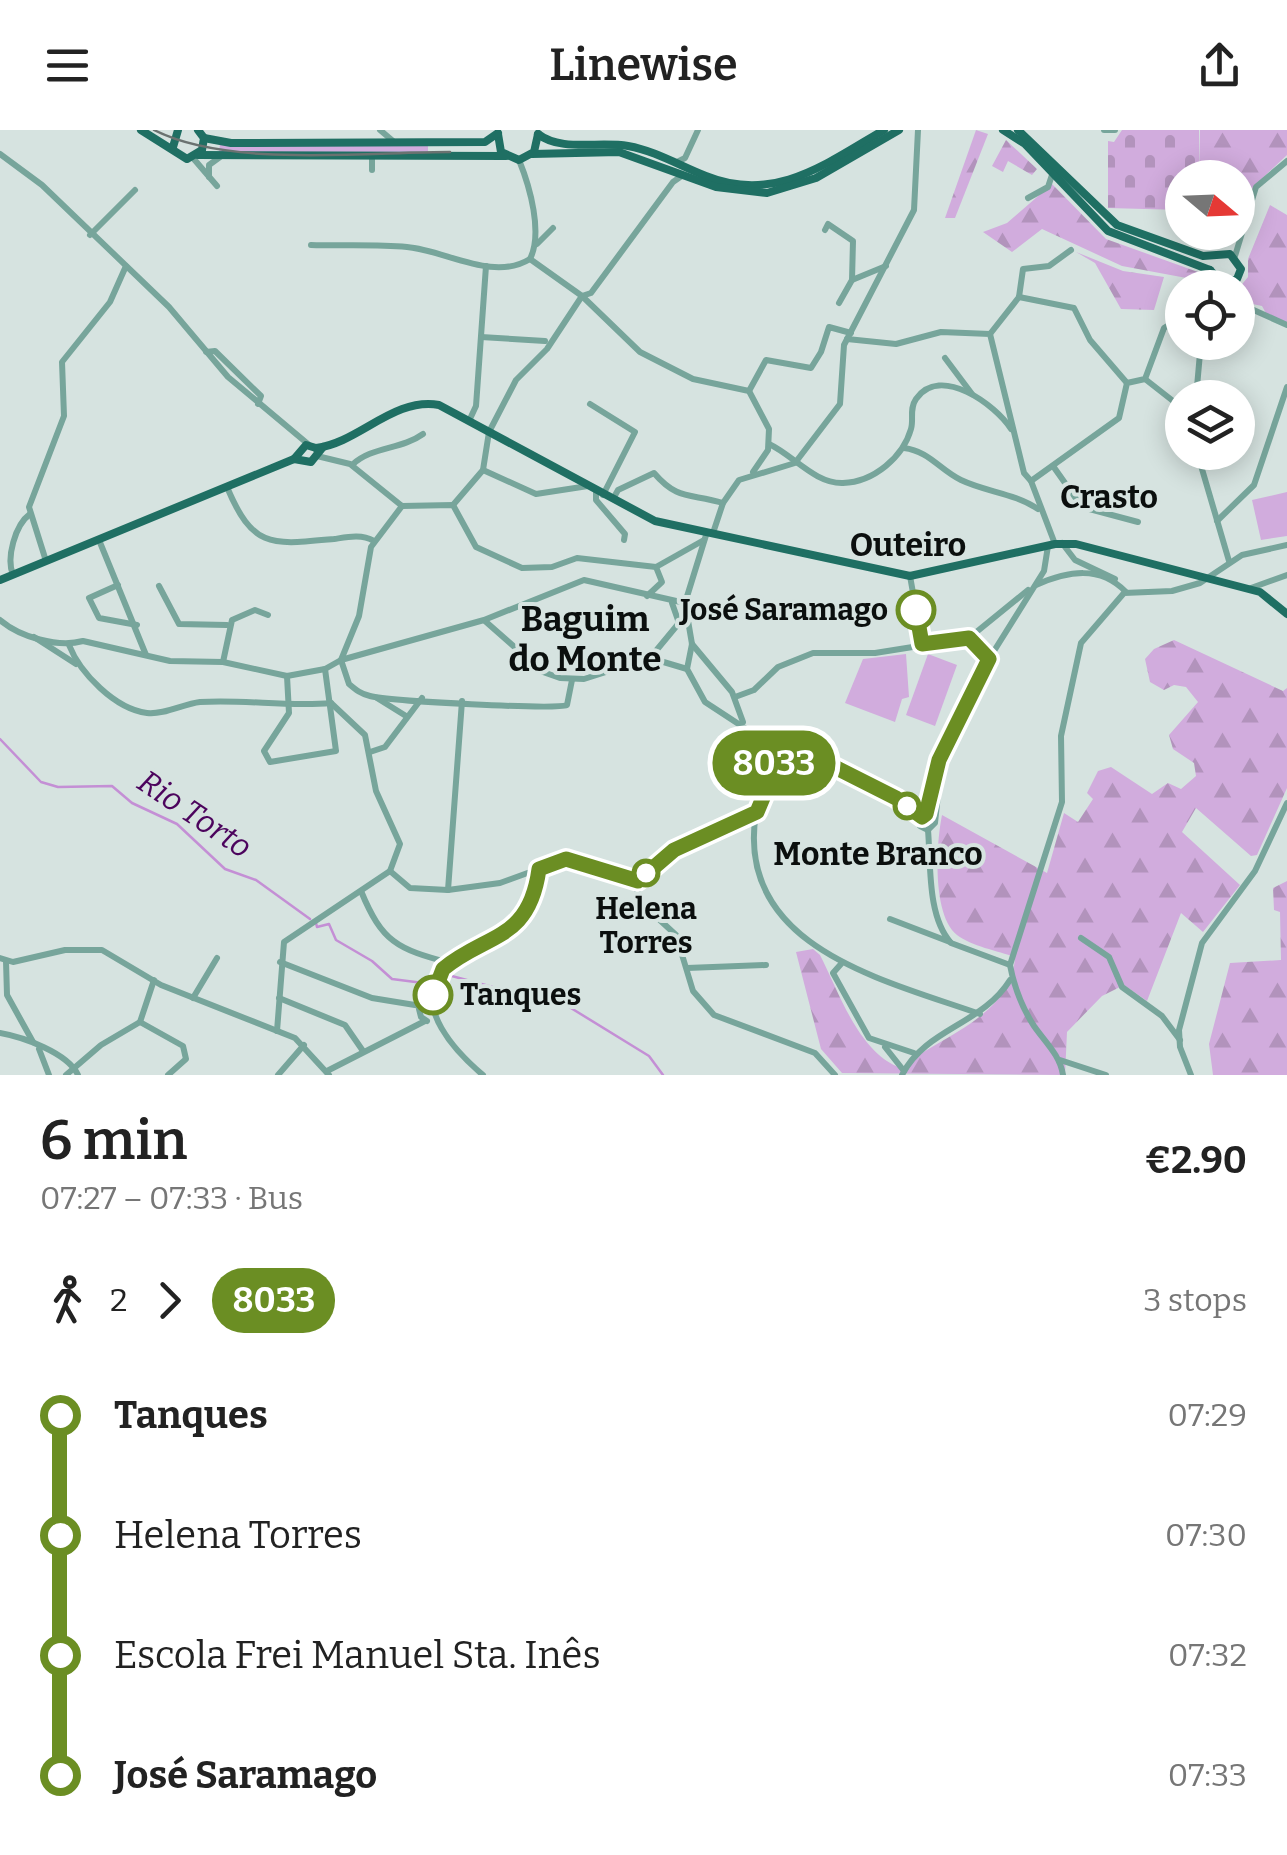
<!DOCTYPE html>
<html lang="en">
<head>
<meta charset="utf-8">
<style>
  :root { --surface:#fff; --page:#f2f2f2; --text:#222; --muted:#767676 }
  body { margin:0; font-family:Bitter,serif; background:var(--page); color:var(--text); height:100vh; display:flex; flex-direction:column; font-size:38px; white-space:nowrap }
  * { box-sizing:border-box; margin:0 }
  p { font-size:32px; color:var(--muted) }
  .icon { flex:none; width:55px; height:55px; fill:none; stroke:currentColor; stroke-width:2; stroke-linecap:round; stroke-linejoin:round }
  .map { position:relative; height:945px; overflow:hidden }
  .details { display:flex; flex-direction:column; background:var(--surface); flex:1 }
  .details>* { flex:none }
  .badge { padding:0 20px; border-radius:32px; font-size:35px; line-height:65px }
  .needle { width:65px; rotate:109deg }
  .buttons { position:absolute; left:1165px; top:30px; display:grid; gap:20px }
  .buttons a { display:grid; place-items:center; width:90px; height:90px; border-radius:50%; background:var(--surface); box-shadow:0 5px 25px #0003; font-size:50px }
  .map>.badge { position:absolute; translate:-50% -50%; box-shadow:0 0 0 5px #fff }
  .legs { display:flex; align-items:center; gap:15px; height:110px; padding:0 40px; font-size:32px }
  .legs p { margin-inline-start:auto }
  .head { display:flex; align-items:center; justify-content:space-between; height:170px; padding:0 40px }
  h1 { font-size:55px; font-weight:600; line-height:75px }
  ul { padding:0 40px; list-style:none }
  li { display:flex; align-items:center; gap:35px; height:120px; font-size:38px }
  li i { display:grid; place-items:center; width:15px; height:100%; margin:0 12px; background:currentColor }
  li i::after { content:''; width:25px; height:25px; margin:-12px; border:8px solid; border-radius:50%; background:var(--surface) }
  li p { margin-inline-start:auto }
  li:first-child i { background:linear-gradient(#0000 50%,currentColor 0) }
  li:last-child i { background:linear-gradient(currentColor 50%,#0000 0) }
  header { display:flex; justify-content:space-between; align-items:center; height:130px; padding:0 40px; background:var(--surface); font-size:45px; font-weight:600 }
  .map>svg:first-child { display:block }
</style>
</head>
<body>
<header><svg class="icon" aria-label="menu" viewBox="0 0 24 24"><path d="M4 6h16M4 12h16M4 18h16"/></svg>Linewise<svg class="icon" aria-label="share" viewBox="0 0 24 24"><path d="M12 15V3M7 8l5-5 5 5M5 13v7h14v-7"/></svg></header>
<div class="map">
<svg width="1287" height="945" viewBox="0 0 1287 945">
  <defs>
    <pattern id="forest-firs" width="22" height="20" patternUnits="userSpaceOnUse" patternTransform="scale(2.5)"><rect width="22" height="20" fill="#d1acdd"/><path d="M5 1l3.5 6h-7zM16 11l3.5 6h-7z" fill="#b293bc"/></pattern>
    <pattern id="cemetery-stones" width="16" height="16" patternUnits="userSpaceOnUse" patternTransform="scale(2.5)"><rect width="16" height="16" fill="#d1acdd"/><path d="M2 7V4a2 2 0 0 1 4 0v3zM10 15v-3a2 2 0 0 1 4 0v3z" fill="#b293bc"/></pattern>
  </defs>
  <rect width="100%" height="100%" fill="#d6e3e0"/>
  <g fill="#d1acdd">
    <path d="M220 14 428 15V25L219 22Z"/>
    <path d="M1287 362V406L1261 410 1252 370Z"/>
    <path d="M906 524 909 567 902 569 895 592 845 573 863 529Z"/>
    <path d="M928 524 957 535 935 596 906 585Z"/>
  </g>
  <g fill="url(#forest-firs)">
    <path d="M976 0 988 4 955 88H945Z"/>
    <path d="M1200 0H1287V25L1253 57 1241 89 1238 88V48H1199Z"/>
    <path d="M1006 10 1037 39 1032 45 1008 31 1003 42 992 36Z"/>
    <path d="M1052 54 1106 109 1198 142 1208 152 1122 136 1042 99 1012 122 983 102 1007 93Z"/>
    <path d="M1270 75 1287 85V194L1267 185 1262 176 1238 171V159L1248 147V129Z"/>
    <path d="M1076 122 1123 141 1164 147 1154 180 1121 179 1095 133Z"/>
    <path d="M1174 510 1283 561 1287 558V658L1257 725 1251 726 1196 678 1182 702 1240 755 1203 802 1181 783 1147 871 1124 855 1102 866 1067 902 1065 945 842 943 821 919 796 822 813 819 820 825C840 864 860 928 907 940L914 928C954 902 1012 880 1015 827 998 821 971 816 957 805 932 785 936 714 942 685L1047 743 1064 683 1078 692 1093 669 1087 663 1098 641 1111 637 1152 664 1168 653 1181 659 1196 646 1194 633 1173 619 1169 605 1198 572 1186 557 1174 555 1164 560 1150 552 1145 529 1154 519Z"/>
    <path d="M1287 751V945H1213L1209 914 1230 833 1281 830 1280 782 1274 780 1273 758Z"/>
  </g>
  <path fill="url(#cemetery-stones)" d="M1122 0H1199V47L1182 48V80L1108 78V11L1114 12Z"/>
  <g fill="none" stroke-linecap="round" stroke-linejoin="round">
    <g stroke="#c48fd5" stroke-width="2.5">
      <path d="M0 609 41 652 58 657 112 656 132 673 177 694 225 739 256 750 310 789"/>
      <path d="M316 793 317 797 329 794 336 810 372 831 392 849 431 854"/>
      <path d="M442 847 448 845 504 860H536L553 867 649 926 663 945"/>
    </g>
    <g stroke="#77a59b" stroke-width="6">
      <path d="M380 0 393 11"/>
      <path d="M1104 0H1115"/>
      <path d="M0 24 42 55 169 177 228 247 308 314"/>
      <path d="M193 28 217 56"/>
      <path d="M519 30C530 57 543 103 530 129"/>
      <path d="M677 32 685 28 698 0"/>
      <path d="M372 40V28"/>
      <path d="M209 47V35L220 27"/>
      <path d="M1028 68 1048 57 1052 45"/>
      <path d="M825 100 828 94 853 111 852 150"/>
      <path d="M90 105 135 60"/>
      <path d="M537 114 553 98"/>
      <path d="M311 115C343 116 375 114 407 117 445 120 493 152 530 129L582 166 640 222 693 249 749 261 769 299 768 320 753 342"/>
      <path d="M1235 126 1256 57 1287 31"/>
      <path d="M1019 167 1074 178 1090 210 1127 253"/>
      <path d="M1019 167 1023 139 1049 136 1071 120"/>
      <path d="M839 173 852 150 886 136"/>
      <path d="M1238 173 1287 195"/>
      <path d="M990 204 1019 167"/>
      <path d="M481 207 545 211"/>
      <path d="M847 209 896 214 941 202 990 204 1024 343 1031 351 1055 414"/>
      <path d="M206 222 215 221 261 266 258 274"/>
      <path d="M945 228 972 264"/>
      <path d="M1145 249 1182 278"/>
      <path d="M749 261 766 230 811 238 821 222 829 197 851 203"/>
      <path d="M1196 268 1201 212"/>
      <path d="M590 274 635 302 603 365"/>
      <path d="M469 291 476 276 486 136"/>
      <path d="M769 314C793 325 815 354 843 353 874 352 903 327 911 299 914 289 909 279 916 269 940 234 996 275 1011 299"/>
      <path d="M904 318C929 321 940 340 961 350 986 362 1014 363 1038 379"/>
      <path d="M1197 322 1229 431"/>
      <path d="M317 326 350 334 402 376 453 375 476 417 522 438 552 437 577 428 656 437"/>
      <path d="M352 335C372 316 401 320 423 304"/>
      <path d="M1053 336 1082 377 1138 392"/>
      <path d="M483 340 536 364 588 356"/>
      <path d="M1031 351 1119 288 1127 253 1145 249 1164 198 1182 187"/>
      <path d="M227 357C253 419 271 415 334 409 348 407 361 404 374 411"/>
      <path d="M596 361V370L625 404 624 410"/>
      <path d="M613 369 618 360 654 343C678 371 690 363 723 373"/>
      <path d="M453 375 483 340 489 302 516 250 547 219 582 166 591 163 673 52 683 45"/>
      <path d="M402 376 371 417 359 486 341 530 349 554C356 560 361 564 370 566 389 571 555 580 567 575L572 550"/>
      <path d="M1217 391 1254 355 1287 257"/>
      <path d="M707 402 685 473 692 514 687 539 705 572 766 612 791 615 896 668 921 687"/>
      <path d="M713 403 723 373 739 350 795 333 840 274 844 215 914 80 918 0"/>
      <path d="M99 410 146 525"/>
      <path d="M1062 413 1075 430 1115 449"/>
      <path d="M46 431 29 377 64 286 62 232 110 172 126 136"/>
      <path d="M656 437 704 410"/>
      <path d="M13 445C6 428 15 395 30 384"/>
      <path d="M910 446 922 513"/>
      <path d="M118 455 89 468 99 488 137 495"/>
      <path d="M1036 455C1068 441 1100 435 1126 462"/>
      <path d="M159 456 179 494 227 495"/>
      <path d="M1251 458 1287 445"/>
      <path d="M647 466 662 452 656 437"/>
      <path d="M0 490C20 507 58 518 83 511L170 531 223 532 287 546 325 539 341 530 484 490 584 450 685 473"/>
      <path d="M485 491 543 542 560 548 584 549 650 528 687 539"/>
      <path d="M34 507 76 534"/>
      <path d="M969 508 1028 460"/>
      <path d="M692 514 732 562 743 592"/>
      <path d="M69 515C80 543 115 579 147 583 164 585 183 574 200 572 244 569 287 577 331 573"/>
      <path d="M650 528 679 493 672 473"/>
      <path d="M223 532 232 490 255 480 268 485"/>
      <path d="M287 546 289 583 264 621 270 632 336 621 325 539"/>
      <path d="M735 567 754 560 778 537 813 523H875L969 508 988 528"/>
      <path d="M377 568 406 586"/>
      <path d="M776 613 770 651 757 682 674 720 638 751 637 769 676 805 693 861 714 885 815 923 835 945"/>
      <path d="M370 622 385 617 422 568"/>
      <path d="M756 683C734 817 884 850 980 884"/>
      <path d="M927 684 939 629 989 529 1044 441 1048 416"/>
      <path d="M921 687 920 696 928 700"/>
      <path d="M928 700C931 735 927 786 951 813L1010 835"/>
      <path d="M928 700 935 693 942 627"/>
      <path d="M390 741 410 758 448 760 500 753 566 729 638 751"/>
      <path d="M448 760 462 571"/>
      <path d="M361 761C382 812 397 819 450 833"/>
      <path d="M890 789 950 812"/>
      <path d="M1081 808 1109 827 1122 857 1162 886 1180 910"/>
      <path d="M0 828 13 832 65 820H102L161 855 295 908 329 945"/>
      <path d="M6 831 7 865 33 912"/>
      <path d="M280 832 372 868 421 876"/>
      <path d="M841 834 833 843 869 908 914 923"/>
      <path d="M687 838 766 835"/>
      <path d="M193 868 217 828"/>
      <path d="M279 868 345 895 363 921"/>
      <path d="M427 891 421 887 419 879 425 873 433 874"/>
      <path d="M140 892 183 916 186 929 168 945"/>
      <path d="M277 901 284 812 390 741 400 714 376 661 365 605 331 573"/>
      <path d="M0 903C23 907 68 923 78 945"/>
      <path d="M885 917 904 941"/>
      <path d="M39 919 49 945"/>
      <path d="M1060 930 1106 945"/>
      <path d="M327 941 425 891"/>
      <path d="M66 945 101 915 140 892 154 850"/>
      <path d="M278 945 304 915"/>
      <path d="M483 945C457 923 412 877 442 840 450 830 465 827 476 821 510 804 534 778 539 739"/>
      <path d="M902 945C926 898 982 895 1010 850"/>
      <path d="M1063 945C1060 925 1045 912 1034 896 1021 876 1014 856 1010 835L1062 672 1061 606 1081 513 1124 463 1172 461 1200 453 1242 425 1287 415"/>
      <path d="M1191 945 1180 917 1179 900 1202 813 1255 741 1287 673"/>
    </g>
    <g stroke="#1f6f63" stroke-width="8">
      <path d="M141 0 187 29 202 20 204 8 198 0"/>
      <path d="M1003 0 1025 14 1108 101 1210 140"/>
      <path d="M1018 0 1117 95 1203 126 1230 124 1241 139 1237 149 1223 154 1210 140"/>
      <path d="M498 4 501 22 519 30 534 22 538 4"/>
      <path d="M538 4C561 22 599 11 628 16 656 21 680 36 706 46 775 74 827 33 884 0"/>
      <path d="M204 8 231 13 485 12 498 3"/>
      <path d="M173 17 178 0"/>
      <path d="M532 24 619 22 716 57 767 63 816 48 899 0"/>
      <path d="M198 25 506 26"/>
      <path d="M316 318C359 313 393 267 439 275L655 391 910 446 1055 414H1076L1260 462 1287 484"/>
      <path d="M294 329 306 315 316 318"/>
      <path d="M0 450 294 329 311 332 323 317"/>
    </g>
    <path stroke="#6a7270" stroke-width="2.5" d="M154 0C228 38 365 22 450 22"/>
  </g>
  <g fill="none" stroke-linecap="round" stroke-linejoin="round">
    <defs>
      <path id="line-1" d="M433 865 443 839C486 803 529 812 539 739L566 729 638 751 674 720 757 682 770 651 776 614 791 615 896 668 922 687 926 684 939 630 989 529 969 508 922 514 916 480"/>
    </defs>
    <use href="#line-1" stroke="#fff" stroke-width="22"/>
    <use href="#line-1" stroke="#6b8e23" stroke-width="15"/>
  </g>
  <g fill="#fff" stroke="#6b8e23" stroke-width="5">
    <circle cx="916" cy="480" r="18"/>
    <circle cx="907" cy="676" r="12"/>
    <circle cx="646" cy="743" r="12"/>
    <circle cx="433" cy="865" r="18"/>
  </g>
  <g text-anchor="middle" stroke-width="8" stroke-linejoin="round" paint-order="stroke">
    <g font-size="30" font-weight="bold" fill="#0b0f0e" stroke="#d6e3e0" text-anchor="end">
      <text x="888" y="490">José Saramago</text>
      <text x="646" y="789" text-anchor="middle">Helena<tspan x="646" dy="34">Torres</tspan></text>
      <text x="460" y="875" text-anchor="start">Tanques</text>
    </g>
    <g font-size="32" font-weight="bold" fill="#0b0f0e" stroke="#d6e3e0">
      <text x="1109" y="378">Crasto</text>
      <text x="908" y="426">Outeiro</text>
      <text x="878" y="735">Monte Branco</text>
    </g>
    <g font-size="32" font-style="italic" fill="#4c045d" stroke="#d6e3e0">
      <text transform="translate(195 684) rotate(34)" y="11">Rio Torto</text>
    </g>
    <g font-size="35" font-weight="bold" fill="#0b0f0e" stroke="#d6e3e0">
      <text x="585" y="501">Baguim<tspan x="585" dy="40">do Monte</tspan></text>
    </g>
  </g>
</svg>
<div class="buttons">
<a><svg class="needle" viewBox="-14 -14 28 28"><path d="M0-13l5 13h-10z" fill="#e53935"/><path d="M0 13l5-13h-10z" fill="#767676"/></svg></a>
<a><svg class="icon" aria-label="locate" viewBox="0 0 24 24"><circle cx="12" cy="12" r="6"/><path d="M12 2v4M12 18v4M2 12h4M18 12h4"/></svg></a>
<a><svg class="icon" aria-label="layers" viewBox="0 0 24 24"><path d="M12 4l9 5-9 5-9-5zM3 14l9 5 9-5"/></svg></a>
</div>
<b class="badge" style="left:774px;top:633px;background:#6b8e23;color:#fff">8033</b>
</div>
<section class="details">
<div class="head"><div><h1>6 min</h1><p>07:27 – 07:33 · Bus</p></div><b>€2.90</b></div>
<div class="legs"><svg class="icon" aria-label="walk" viewBox="0 0 24 24"><circle cx="13" cy="4" r="2"/><path d="M13 8l-2 6 4 7M11 14l-3 7M7 12l3-4h3l4 4"/></svg>2<svg class="icon" aria-label="forward" viewBox="0 0 24 24"><path d="M9 5l7 7-7 7"/></svg><b class="badge" style="background:#6b8e23;color:#fff">8033</b><p>3 stops</p></div>
<ul>
<li><i style="color:#6b8e23"></i><b>Tanques</b><p>07:29</p></li>
<li><i style="color:#6b8e23"></i><span>Helena Torres</span><p>07:30</p></li>
<li><i style="color:#6b8e23"></i><span>Escola Frei Manuel Sta. Inês</span><p>07:32</p></li>
<li><i style="color:#6b8e23"></i><b>José Saramago</b><p>07:33</p></li>
</ul>
</section>
</body>
</html>
